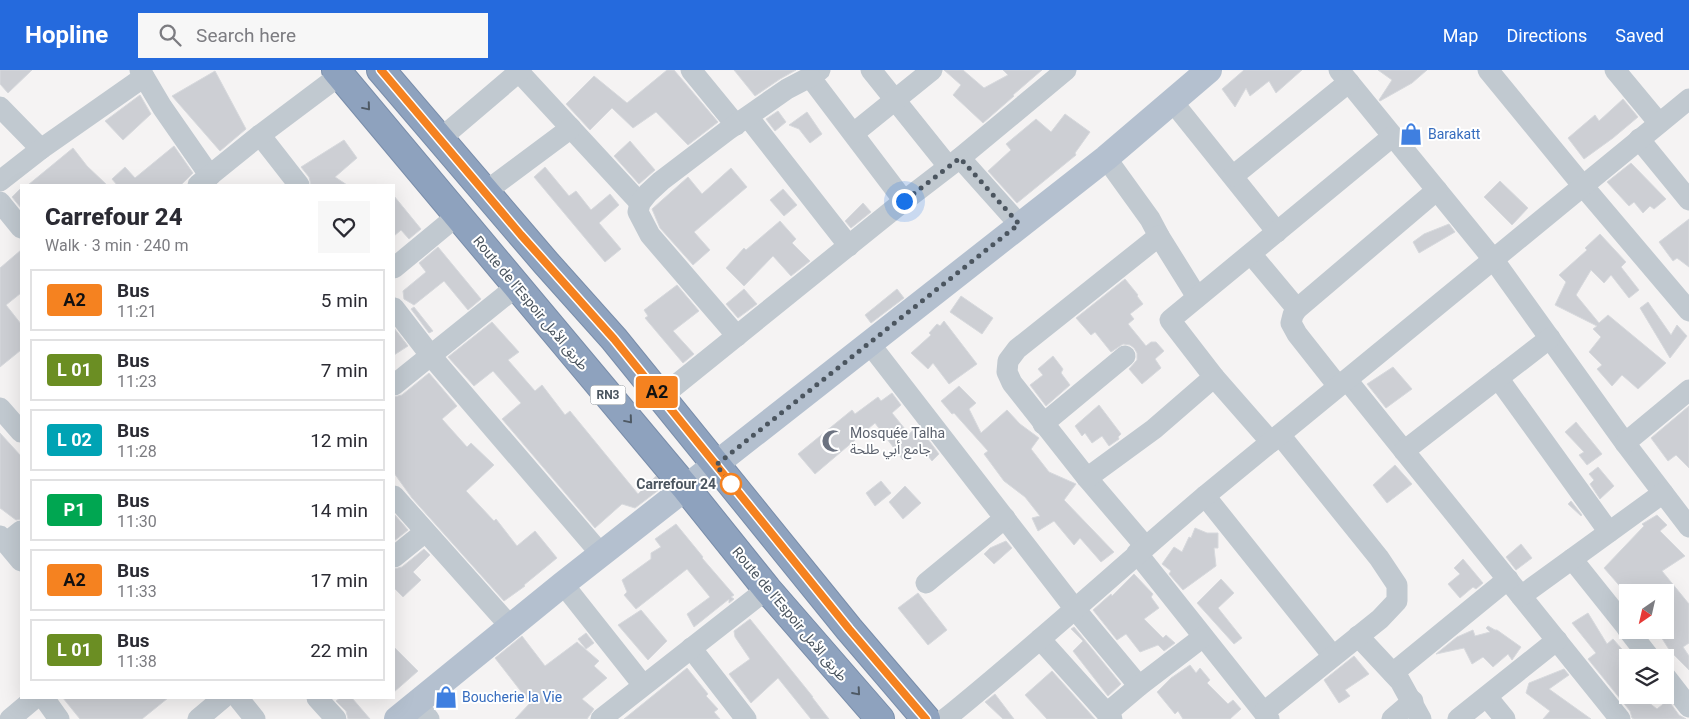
<!DOCTYPE html>
<html lang="en">
<head>
<meta charset="utf-8">
<style>
  :root { --surface:#fff; --page:#f7f7f7; --text:#2b2b33; --muted:#7c7c81; --line:#e1e1e2; --accent:#256add }
  body { margin:0; font-family:Roboto,"Noto Sans Arabic",sans-serif; background:var(--page); color:var(--text); height:100vh; display:flex; flex-direction:column; font-size:19px; white-space:nowrap }
  * { box-sizing:border-box; margin:0 }
  p { font-size:16px; color:var(--muted) }
  .icon { flex:none; width:28px; height:28px; fill:none; stroke:currentColor; stroke-width:2; stroke-linecap:round; stroke-linejoin:round }
  .map { position:relative; flex:1; overflow:hidden }
  .panel { position:absolute; left:20px; top:114px; width:375px; height:515px; display:flex; flex-direction:column; background:var(--surface); border-radius:0px; box-shadow:0 5px 20px #0002 }
  .panel>* { flex:none }
  .badge { padding:0 10px; border-radius:4px; font-size:18px; line-height:32px }
  .needle { width:32px; rotate:214deg }
  .buttons { position:absolute; left:1619px; top:514px; display:grid; gap:10px }
  .buttons a { display:grid; place-items:center; width:55px; height:55px; border-radius:0px; background:var(--surface); box-shadow:0 5px 20px #0002; font-size:25px }
  .you { position:absolute; width:25px; height:25px; margin:-12px; border:4px solid #fff; border-radius:50%; background:#1a73e8; box-shadow:0 0 0 8px #1a73e833 }
  .map>.badge { position:absolute; translate:-50% -50%; box-shadow:0 0 0 2px #fff }
  .round { display:grid; place-items:center; flex:none; width:52px; height:52px; border-radius:0px; background:var(--page) }
  .head { display:flex; align-items:center; justify-content:space-between; height:85px; padding:0 25px }
  h1 { font-size:24px; font-weight:800; line-height:38px }
  ul { padding:0; list-style:none }
  li { display:flex; align-items:center; gap:15px; height:62px; margin:0 10px 8px; padding:0 15px; border:2px solid var(--line); border-radius:0px }
  li div { flex:1 }
  li b { display:block; font-size:19px }
  li em { font-style:normal }
  li .badge { min-width:55px; font-weight:700; text-align:center }
  header { display:flex; align-items:center; gap:30px; box-sizing:border-box; height:70px; padding:0 25px; background:var(--accent); color:#fff }
  header strong { font-size:24px }
  nav { display:flex; gap:28px; margin-inline-start:auto; font-size:18px }
  .search { width:350px; height:45px; background:var(--page); display:flex; align-items:center; gap:12px; box-sizing:border-box; padding:0 18px; border-radius:0px; color:var(--muted); font-size:19px }
  .map>svg:first-child { display:block }
</style>
</head>
<body>
<header>
<strong>Hopline</strong>
<div class="search"><svg class="icon" aria-label="search" viewBox="0 0 24 24"><circle cx="10" cy="10" r="6"/><path d="M15 15l6 6"/></svg>Search here</div>
<nav><a>Map</a><a>Directions</a><a>Saved</a></nav>
</header>
<div class="map">
<svg width="1689" height="649" viewBox="0 0 1689 649">
  <rect width="100%" height="100%" fill="#f5f3f3"/>
  <g fill="#cdcfd4" stroke="#d7d9dd">
    <path d="M0 0H32L8 23 0 14Z"/>
    <path d="M667 0H674L718 52 688 75 656 42 633 58 612 38 590 60 566 34 594 6 627 33Z"/>
    <path d="M734 0H796L780 9 755 26Z"/>
    <path d="M944 0H963L984 18 1008 5 1003 0H1042L1013 25 1014 26 983 53 953 25 961 15Z"/>
    <path d="M1244 0H1302L1276 23 1269 11 1250 26 1246 18 1235 37 1222 19Z"/>
    <path d="M1378 0H1427L1412 13 1380 31 1379 30 1392 10Z"/>
    <path d="M215 1 246 59 220 81 172 26Z"/>
    <path d="M140 25 151 44 123 70 105 51Z"/>
    <path d="M1623 29 1638 47 1613 68 1584 89 1568 68 1595 45 1599 51Z"/>
    <path d="M778 41 786 52 775 61 766 49Z"/>
    <path d="M807 42 822 64 810 73 799 59 789 55Z"/>
    <path d="M1065 44 1090 62 1075 83 1076 85 1017 133 988 101 1011 80 1006 74 1036 49 1051 62Z"/>
    <path d="M344 70 357 88 335 107 347 115H311L309 107 301 97Z"/>
    <path d="M630 71 655 100 639 114 614 86Z"/>
    <path d="M174 76 193 103 181 115H117L112 109 125 97 135 108Z"/>
    <path d="M73 78 87 96 107 115H28Z"/>
    <path d="M1631 93 1666 129 1654 139 1650 136 1643 143 1634 132 1629 136 1607 112Z"/>
    <path d="M545 97 569 126 576 121 591 140 610 124 619 135 599 153 621 179 605 192 534 107Z"/>
    <path d="M731 98 747 117 694 162 710 180 693 195 660 158 652 139 688 107 702 124Z"/>
    <path d="M1500 111 1528 138 1512 155 1484 127Z"/>
    <path d="M21 118V138L12 127Z"/>
    <path d="M783 119 797 135 784 146 770 130Z"/>
    <path d="M394 126 421 159 409 169 401 160 394 166Z"/>
    <path d="M863 133 871 142 851 158 845 151Z"/>
    <path d="M1689 149V197L1677 188 1673 191 1659 172Z"/>
    <path d="M780 151 796 169 792 173 810 191 791 206 773 186 744 216 726 198 744 178 746 180Z"/>
    <path d="M1449 154 1455 162 1419 183 1413 172 1424 164Z"/>
    <path d="M1600 164 1626 192 1621 197 1639 220 1629 228 1611 205 1604 213 1591 200 1576 225 1599 253 1608 245 1666 293 1638 319 1622 305 1612 316 1597 299 1602 295 1589 282 1601 267 1593 259 1597 256 1555 235 1566 212 1559 205 1587 180 1585 178Z"/>
    <path d="M438 177 481 229 468 240 444 211 414 235 404 229 403 221 426 202 419 193Z"/>
    <path d="M21 180V223L6 235 21 254V280L0 297V198Z"/>
    <path d="M1125 209 1138 225 1137 226 1143 234 1130 244 1134 249 1128 254 1146 276 1151 272H1156L1164 281 1155 289 1161 298 1142 314 1129 299 1137 290V283L1134 278 1130 275 1123 274 1111 282 1095 262 1091 265 1076 248Z"/>
    <path d="M677 215 699 241 673 261 694 284 683 293 645 248 648 246 644 240Z"/>
    <path d="M744 219 757 234 738 248 726 234Z"/>
    <path d="M897 219 904 228 871 253 865 245Z"/>
    <path d="M961 226 993 248 982 264 950 242Z"/>
    <path d="M1648 232 1671 265 1677 255 1687 266 1670 288 1640 238Z"/>
    <path d="M414 237 433 261 429 263 411 239Z"/>
    <path d="M944 251 977 294 949 314 933 293 928 299 911 283 931 265 929 263 937 254 940 256Z"/>
    <path d="M492 252 519 282 508 290 535 321 542 315 565 345 570 341 638 424 656 406 664 416 635 438 622 434 595 458 502 349 521 333 493 301 474 316 448 287Z"/>
    <path d="M394 258 408 276 394 285Z"/>
    <path d="M1053 286 1063 299 1061 303 1070 315 1046 336 1030 315 1043 305 1038 299Z"/>
    <path d="M1393 297 1412 319 1386 338 1367 314Z"/>
    <path d="M429 303 457 336 442 349 467 377 471 373 494 395 466 421 494 451 496 449 517 476 535 461 557 488 524 515 525 516 504 531 412 428 394 403V327L402 325Z"/>
    <path d="M959 316 976 333 969 339 981 363 1007 340 1020 354 1039 368 1031 379 1049 402 1076 414 1064 430 1114 482 1101 492 1080 468 1074 475 1054 451 1038 461 1032 448 1040 446 1025 427 1004 411 984 384 988 381 954 343 952 344 941 331Z"/>
    <path d="M892 323 901 335 892 343 909 364 918 356 939 384 932 391 921 377 903 390 875 353 815 404 798 384 852 340 855 344 878 327 881 331Z"/>
    <path d="M1099 335 1121 364 1118 367 1119 369 1109 376 1102 366 1092 373 1085 363 1082 366 1075 356Z"/>
    <path d="M1689 336V398L1676 385 1668 391 1651 368Z"/>
    <path d="M1576 352 1602 384 1587 395 1579 385 1584 382 1565 362Z"/>
    <path d="M0 363 21 386V449L16 450 0 438Z"/>
    <path d="M1395 395 1412 414 1387 433 1373 415Z"/>
    <path d="M1598 397 1614 416 1600 429 1590 414 1594 410 1589 404Z"/>
    <path d="M881 411 891 423 875 436 866 423Z"/>
    <path d="M905 416 921 433 903 449 889 432Z"/>
    <path d="M1571 431 1582 445 1581 446 1568 434Z"/>
    <path d="M394 444 408 460 394 471Z"/>
    <path d="M1657 445 1667 455 1660 461 1685 486 1662 501 1689 534V573L1683 577 1689 586V600L1670 581 1658 562 1665 560V522H1625L1604 498 1644 456 1642 454Z"/>
    <path d="M676 454 703 487 702 488 734 525 731 527 734 529 729 533V529L694 557 687 544 710 527 687 499 636 539 624 525 627 522 622 510 651 489V483L661 477 655 469Z"/>
    <path d="M1195 458 1207 463H1218V478H1214L1216 496 1183 520 1169 504 1171 501 1162 494 1174 477 1182 482 1189 467 1191 468Z"/>
    <path d="M1006 471 1012 478 994 494 984 484 990 478Z"/>
    <path d="M1521 474 1532 488 1516 500 1506 487Z"/>
    <path d="M424 479 430 485 413 502 421 510 403 527 394 518V499L402 497Z"/>
    <path d="M1463 489 1483 513 1476 519 1473 517 1460 528 1448 514 1460 504 1454 498Z"/>
    <path d="M1134 504 1153 524 1151 527 1159 538 1144 549 1163 568 1166 565 1175 573 1164 581 1158 575 1140 582 1126 564 1117 570 1093 540 1111 524 1112 526Z"/>
    <path d="M1221 509 1234 523 1218 538 1242 568 1234 574 1197 533Z"/>
    <path d="M918 523 947 560 928 575 898 538Z"/>
    <path d="M641 540 667 571 648 590 618 555Z"/>
    <path d="M1588 543 1607 574 1613 569 1628 586V625H1639L1657 639 1668 630 1679 645 1686 649H1634L1632 648 1630 641 1588 589 1596 583 1572 553Z"/>
    <path d="M750 549 813 627H812L829 649H811L778 608 751 633 729 604 750 589 735 567 734 561Z"/>
    <path d="M1488 556 1495 560H1497L1521 577 1512 590 1508 584 1493 597 1483 587 1472 594 1464 578 1436 584 1457 567 1473 560 1475 566 1490 562 1486 558Z"/>
    <path d="M1074 557 1121 614 1108 626 1073 581 1083 571 1071 559Z"/>
    <path d="M586 563 594 573 586 579 578 569Z"/>
    <path d="M522 566 545 596 577 572 599 591 594 596 607 608 582 629 594 639 587 649H515L530 633 495 588Z"/>
    <path d="M394 577 418 601 394 622Z"/>
    <path d="M1354 586 1369 604 1345 620 1350 626 1339 633 1324 610Z"/>
    <path d="M1190 595 1196 603 1200 598 1210 610 1207 613 1228 634 1233 630 1241 639 1230 649H1183L1178 641 1175 644 1157 622 1171 608Z"/>
    <path d="M687 598 708 624 706 626 718 639 714 642 720 649H624Z"/>
    <path d="M1564 599 1569 605 1549 619 1591 649H1543L1550 641 1526 623 1529 613Z"/>
    <path d="M1052 601 1095 649H1047L1025 625Z"/>
    <path d="M995 624 1014 649H1003L985 632Z"/>
    <path d="M63 628H168L142 649H80Z"/>
    <path d="M340 628H352L370 649H348L346 641 336 631Z"/>
  </g>
  <g fill="none" stroke-linecap="round" stroke-linejoin="round">
    <defs>
      <g id="highway">
        <path d="M336 0 686 418 767 519 880 649"/>
        <path d="M381 0 546 193 614 269 849 559 926 649"/>
      </g>
    </defs>
    <use href="#highway" stroke="#798daa" stroke-width="30"/>
    <g stroke="#c1c9d0" stroke-width="21">
      <path d="M140 0 162 37 210 106"/>
      <path d="M691 0 736 55"/>
      <path d="M820 0 810 7 904 131 960 88 1066 0"/>
      <path d="M871 0 948 96"/>
      <path d="M1339 0 1493 189 1625 373 1689 457"/>
      <path d="M1488 0 1583 116 1689 241"/>
      <path d="M1615 0 1659 53"/>
      <path d="M519 2 640 133"/>
      <path d="M1172 31 1277 162"/>
      <path d="M0 37 41 79"/>
      <path d="M748 47 849 176"/>
      <path d="M854 63 932 0"/>
      <path d="M260 65 299 115"/>
      <path d="M440 69 521 0"/>
      <path d="M1639 69 1689 130"/>
      <path d="M960 88 1019 154"/>
      <path d="M1106 88 1150 149 1159 166 1017 279 1008 291 1007 302 1012 313 1087 408 1145 476"/>
      <path d="M1233 106 1349 12"/>
      <path d="M0 111 41 79 144 7"/>
      <path d="M198 115 260 65 340 5"/>
      <path d="M485 122 571 58"/>
      <path d="M0 132 21 158"/>
      <path d="M1159 166 1197 227"/>
      <path d="M1251 184 1297 239"/>
      <path d="M394 198 458 145"/>
      <path d="M394 238 431 286 601 484"/>
      <path d="M737 266 650 165 638 142 640 133 648 123 661 111 728 60 787 19 810 7"/>
      <path d="M869 273 1075 539 1139 616"/>
      <path d="M1214 307 1170 250 1393 66"/>
      <path d="M1498 308 1609 462"/>
      <path d="M1347 310 1620 649"/>
      <path d="M394 315 517 216"/>
      <path d="M1338 316 1297 264 1291 253 1293 245 1297 239 1437 120"/>
      <path d="M661 327 904 131"/>
      <path d="M0 338 21 362"/>
      <path d="M1043 354 1125 286"/>
      <path d="M1625 373 1689 320"/>
      <path d="M1404 381 1550 268"/>
      <path d="M1087 408 1154 359 1214 307 1271 372"/>
      <path d="M394 426 510 556"/>
      <path d="M1205 426 1333 586"/>
      <path d="M0 466 21 491"/>
      <path d="M6 473 21 461"/>
      <path d="M1137 483 1269 649"/>
      <path d="M394 487 425 462"/>
      <path d="M1572 489 1628 559"/>
      <path d="M926 513 1005 448"/>
      <path d="M563 514 643 615"/>
      <path d="M1521 526 1663 423"/>
      <path d="M1628 560 1650 588"/>
      <path d="M1358 566 1400 611 1421 649"/>
      <path d="M1040 569 1112 649"/>
      <path d="M691 578 746 649"/>
      <path d="M1393 603 1508 509"/>
      <path d="M1665 606 1689 637"/>
      <path d="M1487 627 1505 649"/>
      <path d="M44 628 59 649"/>
      <path d="M238 628 255 649"/>
      <path d="M317 628 336 649"/>
      <path d="M416 633 429 649"/>
      <path d="M1264 642 1380 549 1397 531V515L1379 488 1280 365"/>
      <path d="M1107 643 1139 616 1203 567"/>
      <path d="M10 649 35 628"/>
      <path d="M198 649 223 628"/>
      <path d="M601 649 767 519"/>
      <path d="M945 649C1034 577 1118 500 1205 426L1689 29"/>
      <path d="M1392 649 1413 631"/>
      <path d="M1458 649 1557 570"/>
    </g>
    <path stroke="#b4c0cf" stroke-width="26" d="M397 649 563 514 1106 88 1209 0"/>
    <use href="#highway" stroke="#8ea2be" stroke-width="28"/>
  </g>
  <defs><path id="oneway-chevron" d="M-2-3.5L2.5 0L-2 3.5" fill="none" stroke-width="1.6" stroke-linecap="round" stroke-linejoin="round" transform="scale(1.25)"/></defs>
  <g stroke="#4e5964">
    <use href="#oneway-chevron" transform="translate(367 37) rotate(50)"/>
    <use href="#oneway-chevron" transform="translate(629 350) rotate(50)"/>
    <use href="#oneway-chevron" transform="translate(857 622) rotate(49)"/>
  </g>
  <g fill="none" stroke-linecap="round" stroke-linejoin="round">
    <defs>
      <path id="line" d="M381 0 521 165 614 269 849 559 926 649"/>
    </defs>
    <use href="#line" stroke="#fff" stroke-width="11"/>
    <use href="#line" stroke="#f58220" stroke-width="8"/>
    <path stroke="#4b555f" stroke-width="5" stroke-dasharray="0 9" d="M731 414 716 395 1019 154 960 88 904 131"/>
  </g>
  <defs>
    <symbol id="shop-bare" viewBox="-9 -9 18 18"><path d="M-5-2.5h2.3a2.7 3.5 0 0 1 5.4 0H5L5.5 6h-11ZM-1.5-2.5h3a1.5 2.3 0 0 0-3 0Z" fill="#3f7fe0" stroke="#fff" stroke-width="2.5" paint-order="stroke"/></symbol>
    <symbol id="mosque-bare" viewBox="-9 -9 18 18"><path d="M3.5-4.9A6 6 0 1 0 3.5 4.9A5 5 0 1 1 3.5-4.9Z" fill="#6b7280" stroke="#fff" stroke-width="2.5" paint-order="stroke"/></symbol>
  </defs>
  <g fill-rule="evenodd">
    <use href="#shop-bare" x="1395" y="48" width="32" height="32"/>
    <use href="#mosque-bare" x="817" y="355" width="32" height="32"/>
    <use href="#shop-bare" x="430" y="611" width="32" height="32"/>
  </g>
  <circle fill="#fff" stroke="#f58220" stroke-width="2.5" cx="731" cy="414" r="10"/>
  <g text-anchor="middle" stroke-width="4" stroke-linejoin="round" paint-order="stroke">
    <rect fill="#fff" stroke="#81888f" stroke-width="1" x="590.5" y="315.5" width="35" height="19" rx="4"/>
    <g font-size="12" font-weight="bold" fill="#4b555f">
      <text x="608" y="329">RN3</text>
    </g>
    <g font-size="14" fill="#366cbe" stroke="#fff" text-anchor="start">
      <text x="1428" y="69">Barakatt</text>
      <text x="462" y="632">Boucherie la Vie</text>
    </g>
    <g font-size="14" fill="#4b555f" stroke="#fff">
      <text transform="translate(531 233) rotate(50)" y="5">Route de l’Espoir طريق الأمل</text>
      <text transform="translate(790 544) rotate(50)" y="5">Route de l’Espoir طريق الأمل</text>
    </g>
    <g font-size="14" fill="#5b616d" stroke="#fff" text-anchor="start">
      <text x="850" y="368">Mosquée Talha<tspan x="850" dy="16">جامع أبي طلحة</tspan></text>
    </g>
    <g font-size="14" font-weight="bold" fill="#4b555f" stroke="#fff" text-anchor="end">
      <text x="716" y="419">Carrefour 24</text>
    </g>
  </g>
</svg>
<div class="buttons">
<a><svg class="needle" viewBox="-14 -14 28 28"><path d="M0-13l5 13h-10z" fill="#e53935"/><path d="M0 13l5-13h-10z" fill="#7c7c81"/></svg></a>
<a><svg class="icon" aria-label="layers" viewBox="0 0 24 24"><path d="M12 4l9 5-9 5-9-5zM3 14l9 5 9-5"/></svg></a>
</div>
<div class="you" style="left:904px;top:131px"></div>
<b class="badge" style="left:657px;top:322px;background:#f58220;color:#111">A2</b>
<section class="panel">
<div class="head"><div><h1>Carrefour 24</h1><p>Walk · 3 min · 240 m</p></div><a class="round"><svg class="icon" aria-label="heart" viewBox="0 0 24 24"><path d="M12 20l-8-8c-3-5 5-10 8-4 3-6 11-1 8 4z"/></svg></a></div>
<ul>
<li><span class="badge" style="background:#f58220;color:#111">A2</span><div><b>Bus</b><p>11:21</p></div><em>5 min</em></li>
<li><span class="badge" style="background:#6b8e23;color:#fff">L 01</span><div><b>Bus</b><p>11:23</p></div><em>7 min</em></li>
<li><span class="badge" style="background:#00a3b4;color:#fff">L 02</span><div><b>Bus</b><p>11:28</p></div><em>12 min</em></li>
<li><span class="badge" style="background:#00a651;color:#fff">P1</span><div><b>Bus</b><p>11:30</p></div><em>14 min</em></li>
<li><span class="badge" style="background:#f58220;color:#111">A2</span><div><b>Bus</b><p>11:33</p></div><em>17 min</em></li>
<li><span class="badge" style="background:#6b8e23;color:#fff">L 01</span><div><b>Bus</b><p>11:38</p></div><em>22 min</em></li>
</ul>
</section>
</div>
</body>
</html>
